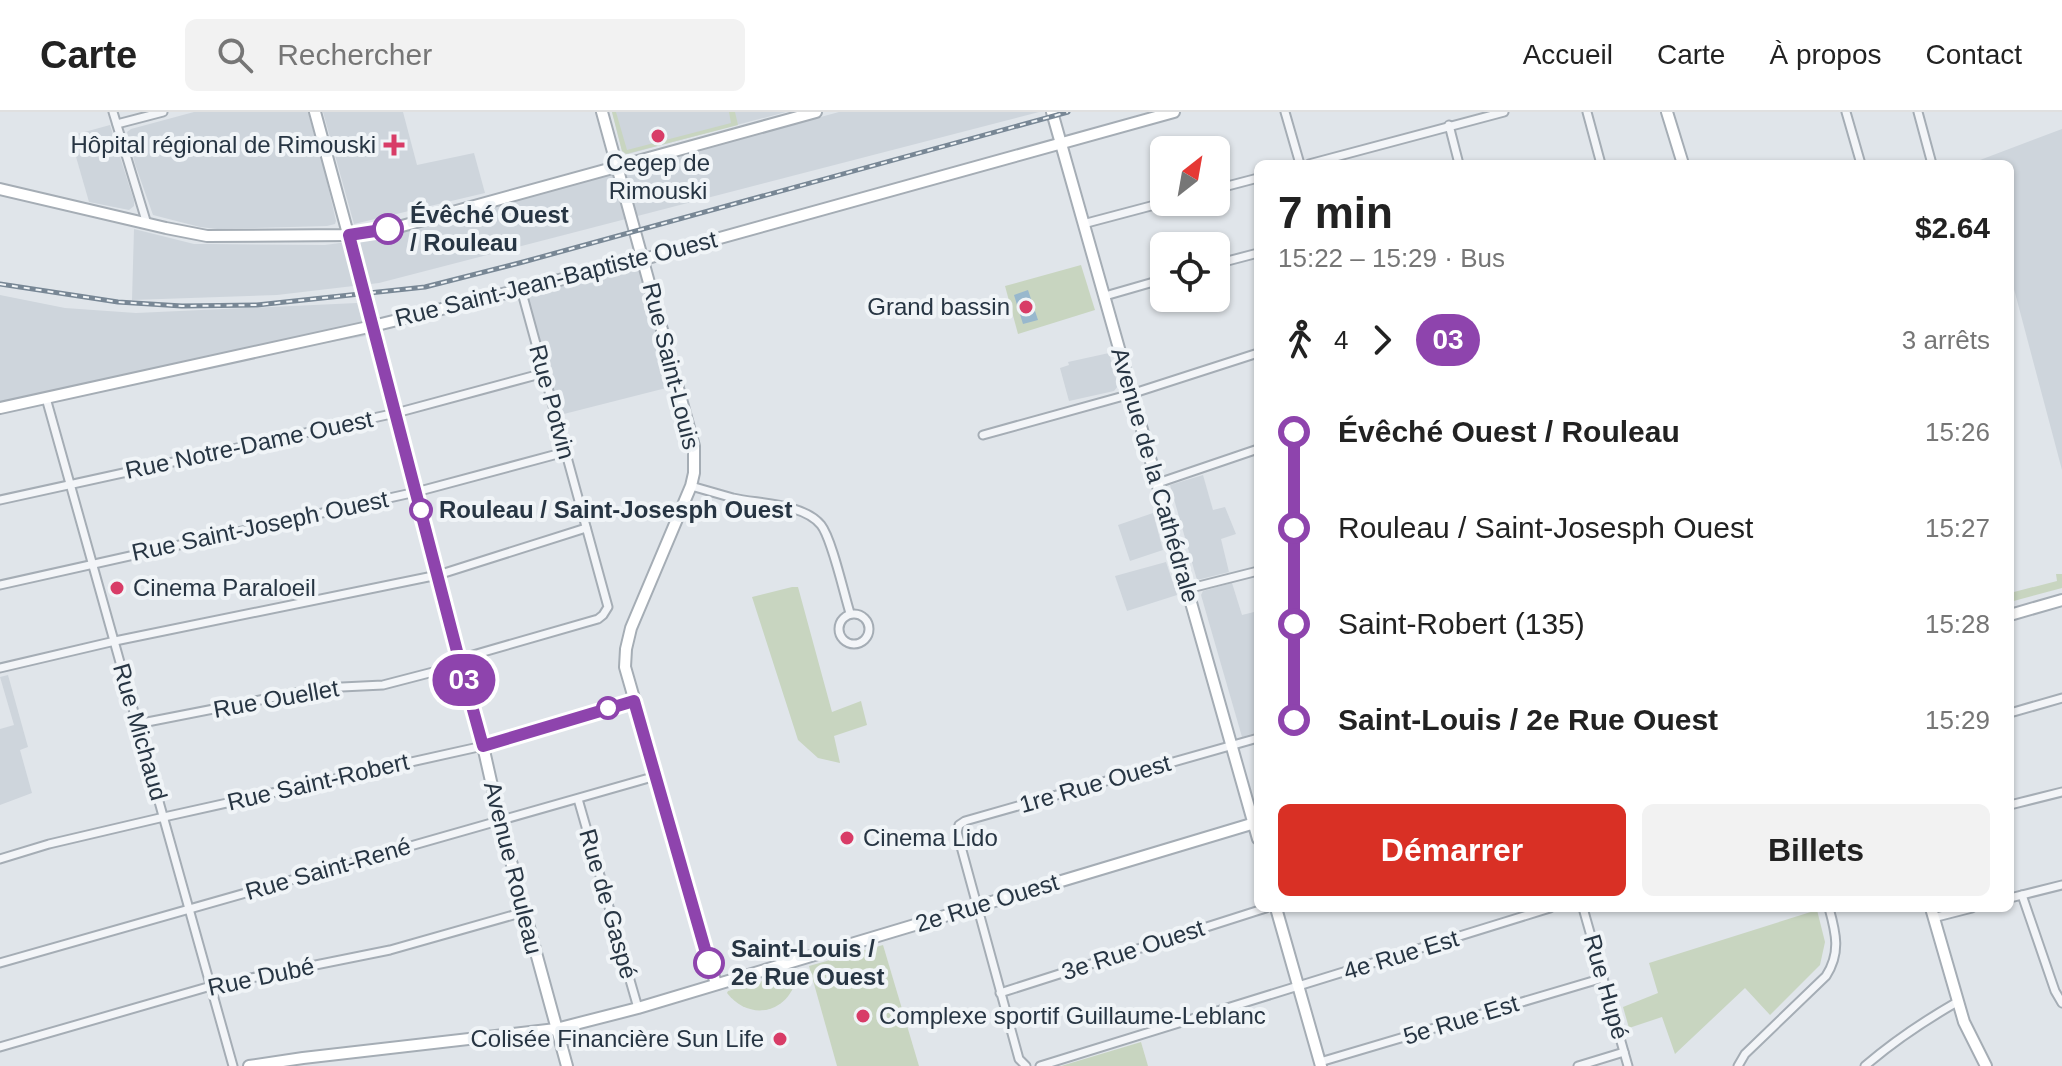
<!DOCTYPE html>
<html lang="fr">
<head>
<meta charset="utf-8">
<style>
  :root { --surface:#fff; --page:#f2f2f2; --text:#222; --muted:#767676; --line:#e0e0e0; --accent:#d93025 }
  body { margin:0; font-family:Arial,sans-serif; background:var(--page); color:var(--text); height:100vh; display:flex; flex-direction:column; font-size:30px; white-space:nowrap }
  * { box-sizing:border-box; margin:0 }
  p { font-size:26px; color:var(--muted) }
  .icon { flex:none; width:44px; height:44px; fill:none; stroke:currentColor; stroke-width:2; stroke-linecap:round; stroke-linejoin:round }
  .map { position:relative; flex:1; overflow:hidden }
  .details { position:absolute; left:1254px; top:48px; width:760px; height:752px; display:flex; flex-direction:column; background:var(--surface); border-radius:12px; box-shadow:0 2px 6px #0004 }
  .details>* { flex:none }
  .badge { padding:0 16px; border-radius:26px; font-size:28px; line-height:52px }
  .needle { width:52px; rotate:31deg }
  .controls { position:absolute; left:1150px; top:24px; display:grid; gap:16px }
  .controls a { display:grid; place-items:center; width:80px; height:80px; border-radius:12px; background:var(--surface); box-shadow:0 2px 6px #0004; font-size:40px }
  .map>.badge { position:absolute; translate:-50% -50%; box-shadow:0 0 0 4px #fff }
  .legs { display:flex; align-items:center; gap:12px; height:88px; padding:0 24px; font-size:26px }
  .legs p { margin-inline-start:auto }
  .overview { display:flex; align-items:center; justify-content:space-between; height:136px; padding:0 24px }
  h1 { font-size:44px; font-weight:800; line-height:60px }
  .button { display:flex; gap:16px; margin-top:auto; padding:16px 24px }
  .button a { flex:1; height:92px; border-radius:12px; background:var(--accent); color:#fff; font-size:32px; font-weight:800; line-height:92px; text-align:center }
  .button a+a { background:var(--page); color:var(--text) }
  ul { padding:0 24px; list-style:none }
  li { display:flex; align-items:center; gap:28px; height:96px; font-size:30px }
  li i { display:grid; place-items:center; width:12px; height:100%; margin:0 10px; background:currentColor }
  li i::after { content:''; width:20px; height:20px; margin:-10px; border:6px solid; border-radius:50%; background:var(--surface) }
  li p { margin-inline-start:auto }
  li:first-child i { background:linear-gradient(#0000 50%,currentColor 0) }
  li:last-child i { background:linear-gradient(currentColor 50%,#0000 0) }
  header { display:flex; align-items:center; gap:48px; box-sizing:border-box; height:112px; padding:0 40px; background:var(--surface); border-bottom:2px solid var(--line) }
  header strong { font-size:38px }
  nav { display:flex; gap:44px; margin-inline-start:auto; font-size:28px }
  .search { width:560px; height:72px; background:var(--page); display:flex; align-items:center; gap:20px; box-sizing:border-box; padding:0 28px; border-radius:12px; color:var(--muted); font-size:30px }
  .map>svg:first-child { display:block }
</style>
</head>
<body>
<header>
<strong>Carte</strong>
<div class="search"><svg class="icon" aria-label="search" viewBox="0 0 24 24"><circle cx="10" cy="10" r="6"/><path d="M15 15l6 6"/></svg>Rechercher</div>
<nav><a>Accueil</a><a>Carte</a><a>À propos</a><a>Contact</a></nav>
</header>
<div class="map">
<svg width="2062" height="954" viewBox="0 0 2062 954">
  <rect width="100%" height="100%" fill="#e0e5ea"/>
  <g fill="#ced5dc">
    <path d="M194 0H308L314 22 318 30 336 109 335 112 327 114 217 117 200 115 153 103 135 52 127 20 131 17Z"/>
    <path d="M323 0H403L417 53 474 41 485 81 354 112Z"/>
    <path d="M612 0H786L628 42 622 39Z"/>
    <path d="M839 0H1039L379 171 277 183 132 188 134 117 194 132H209L325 133 377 126Z"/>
    <path d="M110 13 134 89V94L129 98 89 90 70 24Z"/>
    <path d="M2062 17V358L2010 162V52H1981L1980 48Z"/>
    <path d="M644 147 678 273 556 304 521 177Z"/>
    <path d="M0 183 65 196 136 201 357 191 366 224 60 278 0 291Z"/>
    <path d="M1109 241 1118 274 1114 279 1069 289 1060 256 1069 253 1068 250Z"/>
    <path d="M1203 363 1213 398 1225 395 1236 422 1221 427 1229 460 1197 468 1170 373Z"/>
    <path d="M1153 401 1163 438 1130 449 1118 413Z"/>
    <path d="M1166 450 1177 483 1127 499 1115 464Z"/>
    <path d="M1232 471 1242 503 1258 499V620L1242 625 1201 483 1203 479Z"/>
    <path d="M8 563 28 635 20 638 32 681 0 693V617L14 613 0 565Z"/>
  </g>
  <g fill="#c8d5c0">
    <path d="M612 0H616L627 38 731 11 729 0H735L738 13 626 42 622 39Z"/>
    <path d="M1081 153 1095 198 1018 222 1005 174Z"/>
    <path d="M2056 462H2062V476L2010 490V481L2057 469Z"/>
    <path d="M792 475H798L832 600 861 589 867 613 834 624 840 651 818 646 798 628 752 485Z"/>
    <path d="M1817 798 1825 830 1820 853 1770 903 1745 876 1675 942 1662 905 1629 916 1623 895 1658 881 1649 851Z"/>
    <path d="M883 833 919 954H837L809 854Z"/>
    <path d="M797 859C795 898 752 913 727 881L728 879Z"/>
    <path d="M1141 930 1148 954H1061Z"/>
  </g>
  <path fill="#98b8cd" d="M1028 178 1038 208 1023 212 1014 183Z"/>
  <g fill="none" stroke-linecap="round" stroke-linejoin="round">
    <defs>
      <g id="street">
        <path d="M113 0 147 112"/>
        <path d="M1285 0 1300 52"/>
        <path d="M1587 0 1601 52"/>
        <path d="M1846 0 1861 52"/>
        <path d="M1918 0 1932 52"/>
        <path d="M117 12 163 0"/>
        <path d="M1449 13 1459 52"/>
        <path d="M1309 52 1504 0"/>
        <path d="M1216 77 1258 66"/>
        <path d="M1083 112 1166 90"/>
        <path d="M1216 152 1258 141"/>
        <path d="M1105 184 1164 167"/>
        <path d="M46 286 233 954"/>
        <path d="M983 323 1131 282 1258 241"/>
        <path d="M1158 371 1258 337"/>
        <path d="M691 374C705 378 719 382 733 386 759 392 803 391 821 413 832 427 844 482 850 501"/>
        <path d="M0 388 396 301 544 261"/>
        <path d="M0 473 416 380 565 340"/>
        <path d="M1187 477 1258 459"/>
        <circle cx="854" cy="517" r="15"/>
        <path d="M459 547 598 507 603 503 608 495 521 177"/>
        <path d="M0 556 115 529 438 463 586 416"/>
        <path d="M2010 601 2062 586"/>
        <path d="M137 612 321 576 383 573 460 553"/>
        <path d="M578 687 638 896"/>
        <path d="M2010 693 2062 680"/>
        <path d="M0 747 49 732 164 705 483 634 634 589"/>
        <path d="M2022 783 2055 879 2062 891"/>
        <path d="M2010 786 2062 773"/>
        <path d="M1583 796 1628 954"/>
        <path d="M1933 806 1972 796"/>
        <path d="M0 851 656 664"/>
        <path d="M1000 881 1266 796"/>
        <path d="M0 935 211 874 390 838 524 800"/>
        <path d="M1320 950 1603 866"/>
        <path d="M1026 954 1019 947 957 720 959 713 965 709 1258 626"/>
        <path d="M1040 954 1550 796"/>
        <path d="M1578 954 1624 940"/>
        <path d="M1738 954 1745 942 1826 864C1841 841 1836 821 1829 796"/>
        <path d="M1865 954C1894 929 1924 909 1957 890"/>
      </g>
      <g id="secondary">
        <path d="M315 0 373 214 460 553 483 634 500 709 567 954"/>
        <path d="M602 0 694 334V361L691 374 631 516 626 537 625 555 716 872"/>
        <path d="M1052 0 1258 727"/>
        <path d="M1667 0 1683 52"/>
        <path d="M0 77 166 116 207 124 349 123 391 117 816 0"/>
        <path d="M0 296 373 214 644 147 1174 0"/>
        <path d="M2010 503 2062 488"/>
        <path d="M1276 796 1321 954"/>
        <path d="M1931 796 1964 910 1986 954"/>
        <path d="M249 954 303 946 556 917 638 896 1258 710"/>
      </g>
    </defs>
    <use href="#street" stroke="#a5adb5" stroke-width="11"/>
    <use href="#secondary" stroke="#a5adb5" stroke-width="14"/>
    <use href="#street" stroke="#f3f5f8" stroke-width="7"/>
    <use href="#secondary" stroke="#fff" stroke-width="10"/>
    <defs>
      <path id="rail" d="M0 172 118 190 182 194 257 193 425 175 523 150 1068 0"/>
    </defs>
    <use href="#rail" stroke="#788795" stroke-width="5"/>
    <use href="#rail" stroke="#f0f4f7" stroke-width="2" stroke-dasharray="6" stroke-linecap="butt"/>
  </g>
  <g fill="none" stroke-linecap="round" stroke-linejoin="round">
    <defs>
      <path id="line-1" d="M388 117 349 123 459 547 483 634 634 589 709 851"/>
    </defs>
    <use href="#line-1" stroke="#fff" stroke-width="18"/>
    <use href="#line-1" stroke="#8e44ad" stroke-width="12"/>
  </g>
  <g fill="#d83c67" stroke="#f0f4f7" stroke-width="3">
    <circle cx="658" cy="24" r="8"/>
    <path d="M390 21h8v8h8v8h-8v8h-8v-8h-8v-8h8z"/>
    <circle cx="1026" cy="195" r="8"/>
    <circle cx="117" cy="476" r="8"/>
    <circle cx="847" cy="726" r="8"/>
    <circle cx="863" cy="904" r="8"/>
    <circle cx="780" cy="927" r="8"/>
  </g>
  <g fill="#fff" stroke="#8e44ad" stroke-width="4">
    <circle cx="388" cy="117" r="14"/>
    <circle cx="421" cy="398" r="10"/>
    <circle cx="608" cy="596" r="10"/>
    <circle cx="709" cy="851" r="14"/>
  </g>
  <g text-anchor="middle" stroke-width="8" stroke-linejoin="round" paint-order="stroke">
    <g font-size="24" fill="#273543" stroke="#f0f4f7" text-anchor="end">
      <text x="376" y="41">Hôpital régional de Rimouski</text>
      <text x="658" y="59" text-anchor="middle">Cegep de<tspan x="658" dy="28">Rimouski</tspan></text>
      <text x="1010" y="203">Grand bassin</text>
      <text x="133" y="484" text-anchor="start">Cinema Paraloeil</text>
      <text x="863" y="734" text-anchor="start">Cinema Lido</text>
      <text x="879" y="912" text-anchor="start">Complexe sportif Guillaume-Leblanc</text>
      <text x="764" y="935">Colisée Financière Sun Life</text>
    </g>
    <g font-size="24" font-weight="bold" fill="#273543" stroke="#f0f4f7" text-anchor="start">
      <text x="410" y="111">Évêché Ouest<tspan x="410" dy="28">/ Rouleau</tspan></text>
      <text x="439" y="406">Rouleau / Saint-Josesph Ouest</text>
      <text x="731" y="845">Saint-Louis /<tspan x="731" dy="28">2e Rue Ouest</tspan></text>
    </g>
    <g font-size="24" fill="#273543" stroke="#f0f4f7">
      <text transform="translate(556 167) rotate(-14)" y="8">Rue Saint-Jean-Baptiste Ouest</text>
      <text transform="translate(671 254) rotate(76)" y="8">Rue Saint-Louis</text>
      <text transform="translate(552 290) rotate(75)" y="8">Rue Potvin</text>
      <text transform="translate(249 333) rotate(-12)" y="8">Rue Notre-Dame Ouest</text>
      <text transform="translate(1155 363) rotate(74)" y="8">Avenue de la Cathédrale</text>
      <text transform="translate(260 414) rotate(-12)" y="8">Rue Saint-Joseph Ouest</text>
      <text transform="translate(276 587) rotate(-10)" y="8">Rue Ouellet</text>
      <text transform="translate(140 620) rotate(74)" y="8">Rue Michaud</text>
      <text transform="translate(318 670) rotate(-13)" y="8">Rue Saint-Robert</text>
      <text transform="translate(1095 672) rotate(-16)" y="8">1re Rue Ouest</text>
      <text transform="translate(513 756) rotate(76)" y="8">Avenue Rouleau</text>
      <text transform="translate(328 757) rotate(-16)" y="8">Rue Saint-René</text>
      <text transform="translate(987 791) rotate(-17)" y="8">2e Rue Ouest</text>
      <text transform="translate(608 792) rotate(74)" y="8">Rue de Gaspé</text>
      <text transform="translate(1133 838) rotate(-18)" y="8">3e Rue Ouest</text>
      <text transform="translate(1401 843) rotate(-17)" y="8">4e Rue Est</text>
      <text transform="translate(261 865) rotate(-12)" y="8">Rue Dubé</text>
      <text transform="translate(1606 875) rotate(74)" y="8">Rue Hupé</text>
      <text transform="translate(1461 908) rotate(-17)" y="8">5e Rue Est</text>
    </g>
  </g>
</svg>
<div class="controls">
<a><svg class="needle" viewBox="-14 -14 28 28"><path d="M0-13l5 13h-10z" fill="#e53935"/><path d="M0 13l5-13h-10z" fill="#767676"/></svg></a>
<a><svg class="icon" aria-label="locate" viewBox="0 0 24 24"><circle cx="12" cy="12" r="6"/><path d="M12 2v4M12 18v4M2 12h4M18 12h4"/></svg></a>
</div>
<b class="badge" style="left:464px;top:568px;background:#8e44ad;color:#fff">03</b>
<section class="details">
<div class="overview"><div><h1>7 min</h1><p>15:22 – 15:29 · Bus</p></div><b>$2.64</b></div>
<div class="legs"><svg class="icon" aria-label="walk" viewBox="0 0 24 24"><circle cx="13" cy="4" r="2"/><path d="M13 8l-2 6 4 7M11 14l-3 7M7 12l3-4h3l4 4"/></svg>4<svg class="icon" aria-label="forward" viewBox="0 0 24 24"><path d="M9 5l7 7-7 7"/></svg><b class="badge" style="background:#8e44ad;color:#fff">03</b><p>3 arrêts</p></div>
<ul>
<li><i style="color:#8e44ad"></i><b>Évêché Ouest / Rouleau</b><p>15:26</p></li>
<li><i style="color:#8e44ad"></i><span>Rouleau / Saint-Josesph Ouest</span><p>15:27</p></li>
<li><i style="color:#8e44ad"></i><span>Saint-Robert (135)</span><p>15:28</p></li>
<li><i style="color:#8e44ad"></i><b>Saint-Louis / 2e Rue Ouest</b><p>15:29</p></li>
</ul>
<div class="button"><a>Démarrer</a><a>Billets</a></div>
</section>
</div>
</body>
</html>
